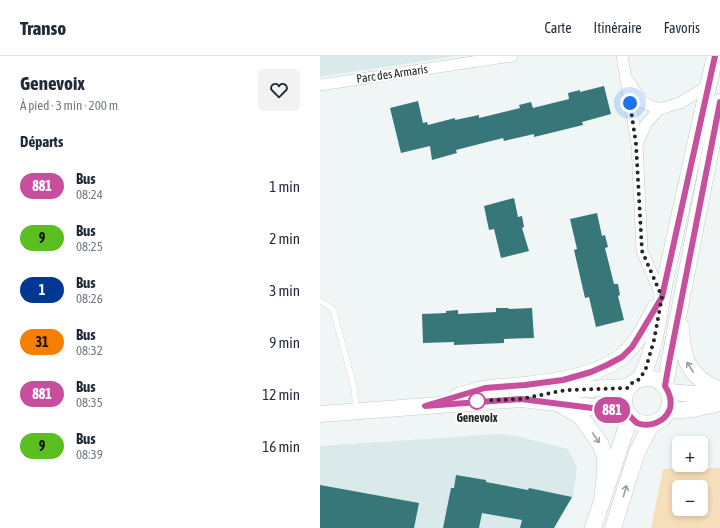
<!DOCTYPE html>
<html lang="fr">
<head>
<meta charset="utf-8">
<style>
  :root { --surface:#fff; --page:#f2f2f3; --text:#1f2937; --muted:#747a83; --line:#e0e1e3 }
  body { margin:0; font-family:"Asap Condensed",sans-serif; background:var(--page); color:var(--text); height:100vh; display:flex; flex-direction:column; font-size:15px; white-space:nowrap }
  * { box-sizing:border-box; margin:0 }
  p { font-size:13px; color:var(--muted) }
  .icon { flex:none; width:22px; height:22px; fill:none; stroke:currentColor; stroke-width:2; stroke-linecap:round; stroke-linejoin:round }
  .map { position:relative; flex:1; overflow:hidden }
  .panel { display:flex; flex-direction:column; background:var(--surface); width:320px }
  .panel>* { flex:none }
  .badge { padding:0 8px; border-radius:13px; font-size:14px; line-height:26px }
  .controls { position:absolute; left:352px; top:380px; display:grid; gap:8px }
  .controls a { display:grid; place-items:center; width:36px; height:36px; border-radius:6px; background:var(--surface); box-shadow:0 2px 6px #0003; font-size:20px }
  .you { position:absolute; width:20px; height:20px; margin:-10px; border:3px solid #fff; border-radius:50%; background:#1a73e8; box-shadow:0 0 0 6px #1a73e833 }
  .map>.badge { position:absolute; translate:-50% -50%; box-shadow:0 0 0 2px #fff }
  h2 { padding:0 20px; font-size:15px; line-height:36px }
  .round { display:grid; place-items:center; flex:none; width:42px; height:42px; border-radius:6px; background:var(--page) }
  .head { display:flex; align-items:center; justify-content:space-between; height:68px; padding:0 20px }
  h1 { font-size:19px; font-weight:700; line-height:30px }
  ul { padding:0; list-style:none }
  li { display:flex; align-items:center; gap:12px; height:52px; padding:0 20px }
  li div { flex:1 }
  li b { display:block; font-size:15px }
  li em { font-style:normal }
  li .badge { min-width:44px; font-weight:700; text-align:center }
  header { display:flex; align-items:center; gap:24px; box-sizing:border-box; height:56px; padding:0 20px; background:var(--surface); border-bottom:1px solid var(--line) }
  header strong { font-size:19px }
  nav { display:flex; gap:22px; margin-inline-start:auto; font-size:14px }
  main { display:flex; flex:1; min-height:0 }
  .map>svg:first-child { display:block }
</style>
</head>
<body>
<header>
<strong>Transo</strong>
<nav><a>Carte</a><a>Itinéraire</a><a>Favoris</a></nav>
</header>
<main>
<section class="panel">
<div class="head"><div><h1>Genevoix</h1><p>À pied · 3 min · 200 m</p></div><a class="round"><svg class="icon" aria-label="heart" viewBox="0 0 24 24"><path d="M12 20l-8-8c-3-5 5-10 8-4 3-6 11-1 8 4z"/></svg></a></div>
<h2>Départs</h2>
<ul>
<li><span class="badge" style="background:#c74f9d;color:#fff">881</span><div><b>Bus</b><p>08:24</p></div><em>1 min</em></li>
<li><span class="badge" style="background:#5bbf21;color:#111">9</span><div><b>Bus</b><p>08:25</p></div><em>2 min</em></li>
<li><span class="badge" style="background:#003893;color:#fff">1</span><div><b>Bus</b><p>08:26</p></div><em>3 min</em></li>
<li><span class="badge" style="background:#f67e00;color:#111">31</span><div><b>Bus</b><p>08:32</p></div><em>9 min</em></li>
<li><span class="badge" style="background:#c74f9d;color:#fff">881</span><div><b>Bus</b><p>08:35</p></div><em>12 min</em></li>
<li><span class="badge" style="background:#5bbf21;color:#111">9</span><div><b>Bus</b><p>08:39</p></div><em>16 min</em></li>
</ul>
</section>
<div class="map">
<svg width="400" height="472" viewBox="0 0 400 472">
  <rect width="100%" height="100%" fill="#f0f6f6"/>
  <g fill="#daeaea">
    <path d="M0 0H136L0 21Z"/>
    <path d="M181 378 201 381 248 393 257 412 253 440 234 472H0V390Z"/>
  </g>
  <path fill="#f7dfbb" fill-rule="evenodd" d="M400 412V472H331L343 413ZM359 431H381V453H359Z"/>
  <g fill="#37777a">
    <path d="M284 30 291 58 262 66 263 69 214 81V78L184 85 183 82 136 94 137 97 112 104 110 90 81 97 70 52 98 45 103 67 107 66 108 69 135 62V64L159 59V62L200 52 199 49 211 46 213 52 249 43 248 37 260 34V36Z"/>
    <path d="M194 142 198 161 202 160 204 171 202 172 209 195 181 202 174 173 169 174 164 150Z"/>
    <path d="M277 157 282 180 285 179 288 191 285 192 294 228H298L300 239 298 240 304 264 276 271 269 241 265 242 254 194 257 193 250 163Z"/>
    <path d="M176 252H189L188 253 212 252 214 282 184 283V287L134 289V286L103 287 102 258 126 257V255L138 254V258L176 256Z"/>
    <path d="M136 419 166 424V426L208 434 209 432 252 441 234 472H200L202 464 162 457 159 472H123L131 432H134Z"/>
    <path d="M0 429 99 447 94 472H0Z"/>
  </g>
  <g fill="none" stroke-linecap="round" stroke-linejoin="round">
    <defs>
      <path id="service" d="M2 246 13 253 34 331 36 354"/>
      <g id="minor">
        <path d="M302 0 317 88 322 195 342 241"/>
        <path d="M308 24 322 46 339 53 360 47 388 30"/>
        <path d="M0 29 192 0"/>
        <path d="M317 88 326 68 339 53"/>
      </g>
      <g id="secondary">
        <path d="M361 271C362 303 369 322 400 334"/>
        <circle cx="327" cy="345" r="23"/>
        <path d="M320 323C337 292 339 254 346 220 362 147 379 74 395 0"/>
        <path d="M345 330 349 307 400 46"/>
        <path d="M349 336 400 340"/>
        <path d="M138 340C147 338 156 334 164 333 177 330 191 331 204 329 234 326 278 320 302 300 317 288 326 269 335 252"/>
        <path d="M218 340 246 334 308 331"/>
        <path d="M243 350 261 361 281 389 285 402V417L282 445"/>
        <path d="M349 355 373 353 400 347"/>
        <path d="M0 358 201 343 282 352 307 357"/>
        <path d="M273 472 306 373 312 363"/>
        <path d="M293 472 317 396 331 369"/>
      </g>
    </defs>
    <use href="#service" stroke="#c3c9c9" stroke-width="6"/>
    <use href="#minor" stroke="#c3c9c9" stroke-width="12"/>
    <use href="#secondary" stroke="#c3c9c9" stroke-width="17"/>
    <use href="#service" stroke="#fff" stroke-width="5.5"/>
    <use href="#minor" stroke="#fff" stroke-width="11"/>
    <use href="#secondary" stroke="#fff" stroke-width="16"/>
  </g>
  <defs><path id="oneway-shaft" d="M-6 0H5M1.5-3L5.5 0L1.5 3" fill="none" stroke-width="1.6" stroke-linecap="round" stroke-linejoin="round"/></defs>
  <g stroke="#9d9e9e">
    <use href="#oneway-shaft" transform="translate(370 311) rotate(-123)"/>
    <use href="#oneway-shaft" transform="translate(276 382) rotate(56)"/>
    <use href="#oneway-shaft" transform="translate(305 435) rotate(-74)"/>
  </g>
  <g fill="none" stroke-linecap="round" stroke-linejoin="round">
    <defs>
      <path id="line" d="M395 0 342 241 320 278 312 291 302 301 287 309 271 316 243 324 205 329 165 332 105 350 201 343 296 355C299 356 305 356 308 358 311 361 313 364 317 367 329 372 344 366 349 355 353 346 350 338 345 330L349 307 400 46"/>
    </defs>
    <use href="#line" stroke="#fff" stroke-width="9"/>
    <use href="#line" stroke="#c74f9d" stroke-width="6"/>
    <path stroke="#252727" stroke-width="4" stroke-dasharray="0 7.2" d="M157 345 201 343 246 334 308 332 313 326 320 323 326 312 334 284 342 241 322 195 316 88 310 47"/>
  </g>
  <circle fill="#fff" stroke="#c74f9d" stroke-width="2" cx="157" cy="345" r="8"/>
  <g text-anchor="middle" stroke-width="4" stroke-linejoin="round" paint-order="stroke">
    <g font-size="12" fill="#252727" stroke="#fff">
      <text transform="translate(72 18) rotate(-8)" y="4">Parc des Armaris</text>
    </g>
    <g font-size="12" font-weight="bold" fill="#252727" stroke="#fff">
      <text x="157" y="366">Genevoix</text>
    </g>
  </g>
</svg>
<div class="controls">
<a>+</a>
<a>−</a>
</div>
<div class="you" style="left:310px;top:47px"></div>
<b class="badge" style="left:292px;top:354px;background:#c74f9d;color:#fff">881</b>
</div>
</main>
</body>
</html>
